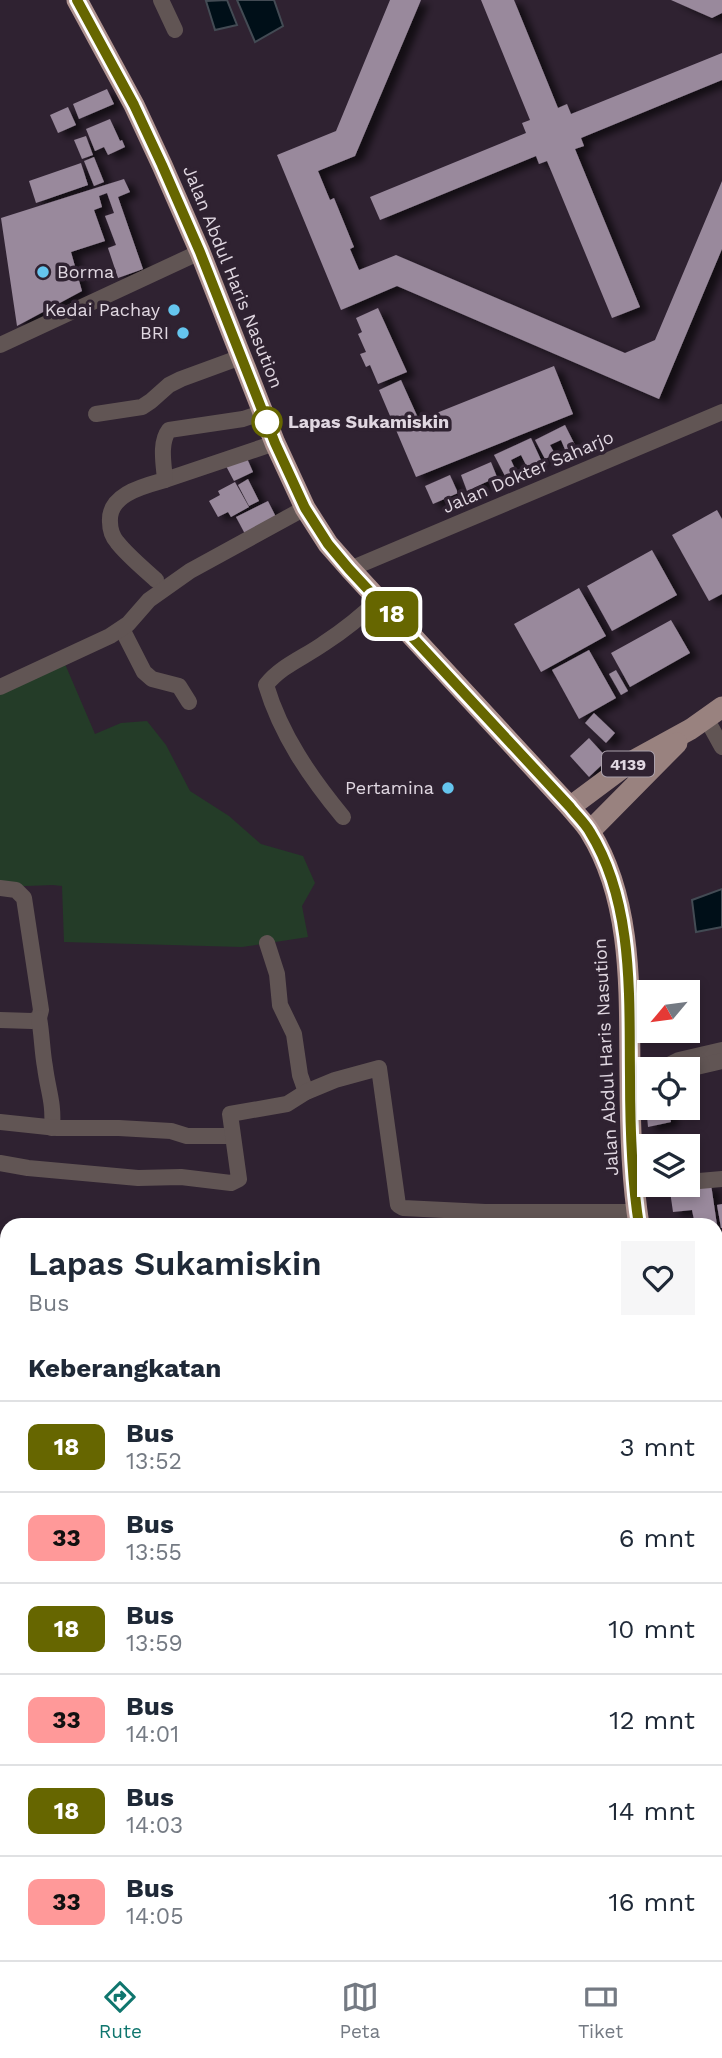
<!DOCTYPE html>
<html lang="id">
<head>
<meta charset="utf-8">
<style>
  :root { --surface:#fff; --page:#f6f6f7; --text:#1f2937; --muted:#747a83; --line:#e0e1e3; --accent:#0f766e }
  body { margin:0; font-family:"Work Sans",sans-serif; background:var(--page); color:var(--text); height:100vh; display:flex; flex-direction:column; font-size:26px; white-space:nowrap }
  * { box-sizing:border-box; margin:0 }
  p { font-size:23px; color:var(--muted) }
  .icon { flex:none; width:38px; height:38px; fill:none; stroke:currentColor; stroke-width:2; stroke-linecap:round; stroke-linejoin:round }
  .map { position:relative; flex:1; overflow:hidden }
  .sheet { position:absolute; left:0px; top:1218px; width:723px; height:742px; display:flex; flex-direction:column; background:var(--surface); border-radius:21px 21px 0 0; box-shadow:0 4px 10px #0003 }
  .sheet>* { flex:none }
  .badge { padding:0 14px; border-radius:10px; font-size:24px; line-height:46px }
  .needle { width:46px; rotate:241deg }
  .tools { position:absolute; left:637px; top:980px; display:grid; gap:14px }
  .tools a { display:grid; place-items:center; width:63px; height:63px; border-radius:0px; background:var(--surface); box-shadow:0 4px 10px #0003; font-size:35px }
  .map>.badge { position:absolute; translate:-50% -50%; box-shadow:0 0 0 4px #fff }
  h2 { padding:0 28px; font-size:26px; line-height:63px }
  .round { display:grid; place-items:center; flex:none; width:74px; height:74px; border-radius:0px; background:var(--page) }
  .summary { display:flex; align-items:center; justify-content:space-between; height:119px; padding:0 28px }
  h1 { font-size:33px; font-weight:600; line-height:52px }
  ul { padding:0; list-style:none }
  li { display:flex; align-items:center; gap:21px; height:91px; padding:0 28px; border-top:2px solid var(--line) }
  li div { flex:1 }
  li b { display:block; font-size:26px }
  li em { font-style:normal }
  li .badge { min-width:77px; font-weight:700; text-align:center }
  .menu { display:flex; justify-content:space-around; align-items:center; height:98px; border-top:2px solid var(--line); background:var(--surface); font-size:19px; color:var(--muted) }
  .menu a { display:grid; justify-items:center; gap:4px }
  .menu .on { color:var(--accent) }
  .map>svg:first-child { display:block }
</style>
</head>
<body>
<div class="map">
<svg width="722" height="1960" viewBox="0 0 722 1960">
  <defs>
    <filter id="shadow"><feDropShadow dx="8" dy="4.5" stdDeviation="3.5" flood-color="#0009"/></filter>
  </defs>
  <rect width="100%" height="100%" fill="#2f2231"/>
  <path fill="#243c28" d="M65 664 95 734 121 723 147 721 166 745 190 791 229 816 261 844 303 856 315 883 302 906 308 937 242 947 64 942 62 886 53 885 0 887V695Z"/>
  <g fill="#000f18" stroke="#434b54" stroke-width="2">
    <path d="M227 0 237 25 215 30 206 1Z"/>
    <path d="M237 0H274L283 26 255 42Z"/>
    <path d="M722 889V927L696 932 692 900Z"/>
  </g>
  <g fill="#99899c" filter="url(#shadow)">
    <path d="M390 0H421L355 156 318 171 330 200 334 198 354 247 350 249 359 270 396 255 625 353 655 340 722 181V249L659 399 397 286 341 310 277 155 336 131Z"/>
    <path d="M481 0H514L558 108 567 104 571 114 722 53V80L581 138 584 146 575 149 640 307 612 318 547 161 539 164 536 156 380 220 370 197 526 133 522 123 530 120Z"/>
    <path d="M671 0H722V13L712 18Z"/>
    <path d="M107 89 114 104 79 119 73 104Z"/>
    <path d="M68 107 76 125 58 133 50 115Z"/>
    <path d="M110 119 120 141 122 140 125 147 108 155 104 147 95 151 86 129Z"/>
    <path d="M86 136 93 155 82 159 74 140Z"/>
    <path d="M94 157 104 182 94 186 84 161Z"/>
    <path d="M81 163 88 185 36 203 29 181Z"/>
    <path d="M124 179 130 192 118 197 143 269 118 278 108 248 116 245 105 216 114 213 107 193 99 196 102 207 94 210 105 241 71 252 82 291 17 326 1 218Z"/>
    <path d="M378 308 407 372 378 384 370 365 366 367 360 354 366 352 358 334 362 332 356 318Z"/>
    <path d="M554 366 573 414 416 477 379 390 401 380 419 420Z"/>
    <path d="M565 425 576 447 566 452 561 440 550 445 555 454 545 459 535 440Z"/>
    <path d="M531 438 541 460 527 467 521 455 511 460 516 471 505 476 494 455Z"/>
    <path d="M246 456 253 472 234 481 226 466Z"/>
    <path d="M491 462 497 477 467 491 461 475Z"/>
    <path d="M450 475 458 493 433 504 425 486Z"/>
    <path d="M248 479 259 501 249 506 238 485Z"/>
    <path d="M235 482 249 507 231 517 228 512 218 517 209 501 220 495 218 491Z"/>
    <path d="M268 501 276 517 245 534 236 517Z"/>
    <path d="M717 510 722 519V594L709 601 672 535Z"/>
    <path d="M652 550 677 595 612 631 587 586Z"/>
    <path d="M579 588 606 636 541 672 514 624Z"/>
    <path d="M671 620 690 653 630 687 611 653Z"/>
    <path d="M589 650 616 698 579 719 552 670Z"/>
    <path d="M616 670 628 691 621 695 609 674Z"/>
    <path d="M594 713 615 733 606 743 585 723Z"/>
    <path d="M589 738 608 759 589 777 570 756Z"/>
    <path d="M649 1094V1108H668L671 1122 648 1127 645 1095Z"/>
    <path d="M711 1184 717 1225H695L692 1210 673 1212 670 1191Z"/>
    <path d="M722 1204V1228H721L717 1205Z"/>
    <path d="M717 1226 719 1239 722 1238V1299L716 1300Z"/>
    <rect x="0" y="1361" width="7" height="176"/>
    <path d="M0 1573H7V1675L0 1676Z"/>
    <rect x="716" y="1747" width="6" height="14"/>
    <rect x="0" y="1762" width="7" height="129"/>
    <rect x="716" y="1763" width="6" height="160"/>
    <path d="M7 1901V1953H192V1960H0V1902Z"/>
    <path d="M722 1951V1960H709L708 1953Z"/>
    <rect x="213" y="1953" width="438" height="7"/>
    <rect x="663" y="1953" width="45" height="7"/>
  </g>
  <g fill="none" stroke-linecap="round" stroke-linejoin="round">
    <g stroke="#615554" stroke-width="16">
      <path d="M161 0 175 30"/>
      <path d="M0 345 200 252"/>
      <path d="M96 414 142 407 151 401 169 385 181 379 241 357"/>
      <path d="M165 480 275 443"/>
      <path d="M350 569 722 412"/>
      <path d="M156 580C143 568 128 556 117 542 112 536 110 530 110 522 108 494 144 486 165 480 164 465 159 443 169 430L243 419 264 412"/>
      <path d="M122 629 144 672 152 679 179 686 189 702"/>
      <path d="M0 687 110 636 128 624 149 600 190 571 305 508"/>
      <path d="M706 718 722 747"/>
      <path d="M343 817C310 777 281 735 266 685 281 666 303 658 323 644 343 631 361 617 378 600"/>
      <path d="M0 888 16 890 24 898 41 1010 39 1018 32 1021 0 1020"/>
      <path d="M267 943 277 974 280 1005 294 1034 300 1075 306 1092"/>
      <path d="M39 1018C42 1034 42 1051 45 1067 48 1091 54 1102 52 1128"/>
      <path d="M661 1069 679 1060 722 1050"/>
      <path d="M688 1069 722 1061"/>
      <path d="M630 1078 649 1073"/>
      <path d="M0 1122 57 1128H119L171 1131 187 1136H232"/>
      <path d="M0 1163 28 1168 138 1178 181 1177 231 1183 239 1179 230 1114 287 1104 306 1092 335 1080 379 1068 398 1205 403 1208 485 1212H637"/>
      <path d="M688 1182 722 1179"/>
      <path d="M635 1189 666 1185"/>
      <path d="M716 1699 722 1697"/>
    </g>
    <g stroke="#99827f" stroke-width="21">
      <path d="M570 807 629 763 691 729 722 707"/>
      <path d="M590 831 677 743"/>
    </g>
    <g stroke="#b09490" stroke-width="21">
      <path d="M77 0 134 105 162 165 200 252 275 443 305 508 328 544 350 569 570 807C576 815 585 823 590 832 634 903 629 996 630 1076 630 1125 631 1176 639 1225"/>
      <path d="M716 1437 722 1447"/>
    </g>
  </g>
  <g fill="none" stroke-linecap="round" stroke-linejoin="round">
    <defs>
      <path id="line" d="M77 0 134 105 162 165 200 252 275 443 305 508 328 544 349 569 570 807C576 815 585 823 590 832 634 903 629 996 630 1076 630 1125 631 1176 639 1225"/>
    </defs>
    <use href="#line" stroke="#fff" stroke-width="16"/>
    <use href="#line" stroke="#660" stroke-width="10"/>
  </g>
  <g fill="#65c5ee" stroke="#2f2231" stroke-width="2.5">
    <circle cx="43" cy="272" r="7"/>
    <circle cx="174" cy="310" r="7"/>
    <circle cx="183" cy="333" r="7"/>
    <circle cx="448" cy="788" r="7"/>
  </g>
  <circle fill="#fff" stroke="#660" stroke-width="3.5" cx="267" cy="422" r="14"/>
  <g text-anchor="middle" stroke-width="7" stroke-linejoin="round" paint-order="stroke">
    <rect fill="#2f2231" stroke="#aba1ac" stroke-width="2" x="602" y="751.5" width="52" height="25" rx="5"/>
    <g font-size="16" font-weight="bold" fill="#e0d7e1">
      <text x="628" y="770">4139</text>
    </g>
    <g font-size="18" fill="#e0d7e1" stroke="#2f2231" text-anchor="end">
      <text x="57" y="278" text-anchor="start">Borma</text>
      <text x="160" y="316">Kedai Pachay</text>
      <text x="169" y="339">BRI</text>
      <text x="434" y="794">Pertamina</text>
    </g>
    <g font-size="18" fill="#e0d7e1" stroke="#2f2231">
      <text transform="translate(233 277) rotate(68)" y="6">Jalan Abdul Haris Nasution</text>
      <text transform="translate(528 472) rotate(-23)" y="6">Jalan Dokter Saharjo</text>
      <text transform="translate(606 1057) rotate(-93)" y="6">Jalan Abdul Haris Nasution</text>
    </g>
    <g font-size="18" font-weight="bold" fill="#e0d7e1" stroke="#2f2231" text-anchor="start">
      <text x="288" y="428">Lapas Sukamiskin</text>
    </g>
  </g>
</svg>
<div class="tools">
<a><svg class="needle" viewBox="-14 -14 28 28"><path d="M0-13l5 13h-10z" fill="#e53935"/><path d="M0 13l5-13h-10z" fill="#747a83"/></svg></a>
<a><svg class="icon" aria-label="locate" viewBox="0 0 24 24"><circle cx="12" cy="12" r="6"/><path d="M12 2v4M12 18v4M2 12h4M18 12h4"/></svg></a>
<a><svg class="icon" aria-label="layers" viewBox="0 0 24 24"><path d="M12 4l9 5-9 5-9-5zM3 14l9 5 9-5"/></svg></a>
</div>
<b class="badge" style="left:392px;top:614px;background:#660;color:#fff">18</b>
<section class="sheet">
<div class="summary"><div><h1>Lapas Sukamiskin</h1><p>Bus</p></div><a class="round"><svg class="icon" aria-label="heart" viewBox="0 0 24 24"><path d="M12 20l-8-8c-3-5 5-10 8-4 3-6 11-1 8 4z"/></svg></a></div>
<h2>Keberangkatan</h2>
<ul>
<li><span class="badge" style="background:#660;color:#fff">18</span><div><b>Bus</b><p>13:52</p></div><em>3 mnt</em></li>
<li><span class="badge" style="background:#f99;color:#111">33</span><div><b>Bus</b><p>13:55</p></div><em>6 mnt</em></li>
<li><span class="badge" style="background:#660;color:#fff">18</span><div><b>Bus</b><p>13:59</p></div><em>10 mnt</em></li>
<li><span class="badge" style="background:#f99;color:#111">33</span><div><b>Bus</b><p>14:01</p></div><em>12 mnt</em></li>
<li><span class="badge" style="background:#660;color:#fff">18</span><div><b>Bus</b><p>14:03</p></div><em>14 mnt</em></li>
<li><span class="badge" style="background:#f99;color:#111">33</span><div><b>Bus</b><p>14:05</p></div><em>16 mnt</em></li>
</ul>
</section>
</div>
<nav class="menu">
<a class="on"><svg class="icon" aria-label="directions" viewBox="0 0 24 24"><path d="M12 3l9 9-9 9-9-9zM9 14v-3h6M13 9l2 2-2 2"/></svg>Rute</a>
<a><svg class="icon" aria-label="map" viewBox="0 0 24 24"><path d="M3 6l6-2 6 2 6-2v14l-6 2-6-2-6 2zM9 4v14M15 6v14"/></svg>Peta</a>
<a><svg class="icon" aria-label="tickets" viewBox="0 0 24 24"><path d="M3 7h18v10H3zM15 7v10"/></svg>Tiket</a>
</nav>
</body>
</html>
